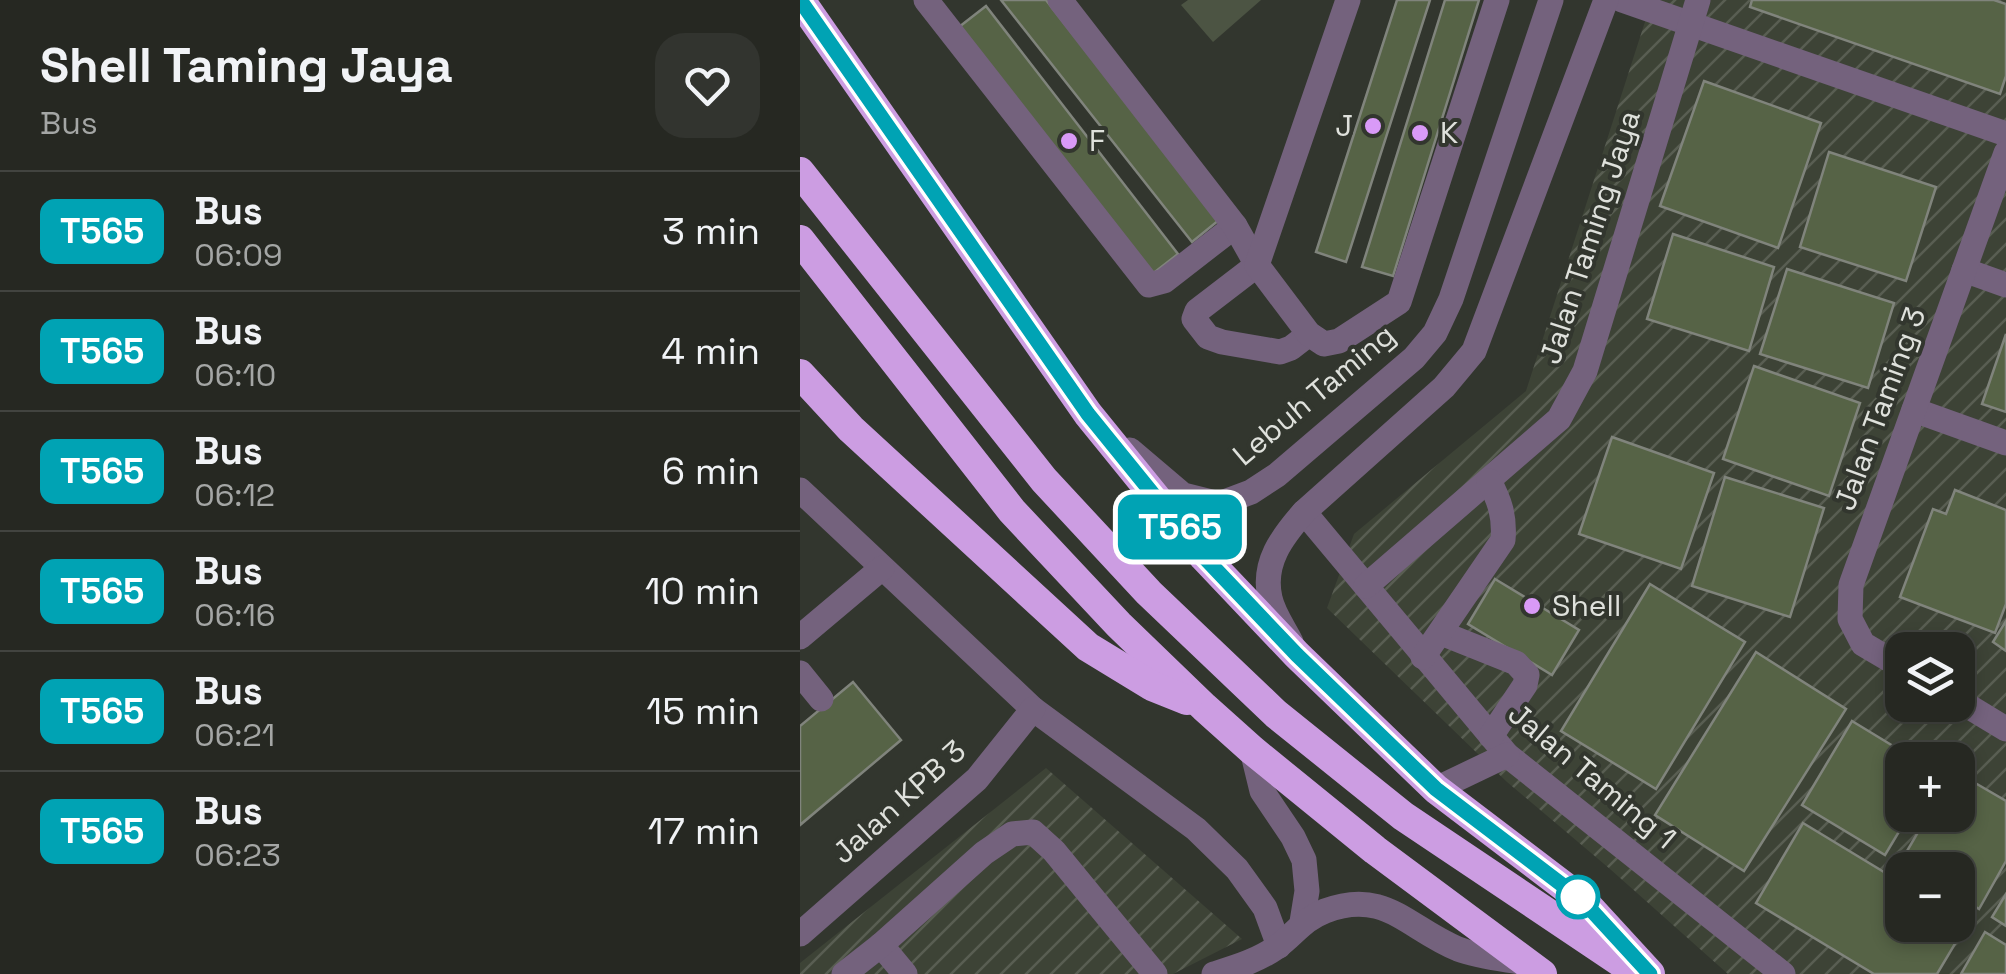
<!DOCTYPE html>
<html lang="en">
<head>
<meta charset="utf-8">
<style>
  :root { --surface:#262822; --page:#32342f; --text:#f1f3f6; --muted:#a4a6a5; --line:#424440 }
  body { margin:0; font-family:"Space Grotesk",sans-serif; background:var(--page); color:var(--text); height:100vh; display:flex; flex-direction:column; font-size:38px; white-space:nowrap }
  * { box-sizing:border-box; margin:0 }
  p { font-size:32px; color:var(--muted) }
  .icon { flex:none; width:55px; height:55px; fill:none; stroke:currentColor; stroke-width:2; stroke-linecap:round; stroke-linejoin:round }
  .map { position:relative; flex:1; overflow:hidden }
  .drawer { display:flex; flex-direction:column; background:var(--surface); width:800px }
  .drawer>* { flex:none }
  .badge { padding:0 20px; border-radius:15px; font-size:35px; line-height:65px }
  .tools { position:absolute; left:1085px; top:632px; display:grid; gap:20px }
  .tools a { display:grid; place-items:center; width:90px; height:90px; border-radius:20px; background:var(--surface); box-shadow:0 5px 15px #0003,0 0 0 2px var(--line); font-size:50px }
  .map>.badge { position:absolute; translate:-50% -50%; box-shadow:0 0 0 5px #fff }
  .round { display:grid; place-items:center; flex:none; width:105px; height:105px; border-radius:30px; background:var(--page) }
  .overview { display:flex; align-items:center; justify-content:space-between; height:170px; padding:0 40px }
  h1 { font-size:48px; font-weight:700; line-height:75px }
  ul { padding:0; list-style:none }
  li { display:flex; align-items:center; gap:30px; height:120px; padding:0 40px; border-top:2px solid var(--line) }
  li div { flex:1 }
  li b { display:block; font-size:38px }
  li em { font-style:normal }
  li .badge { min-width:110px; font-weight:700; text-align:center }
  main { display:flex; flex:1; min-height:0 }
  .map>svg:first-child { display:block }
</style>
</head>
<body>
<main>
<section class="drawer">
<div class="overview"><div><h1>Shell Taming Jaya</h1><p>Bus</p></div><a class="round"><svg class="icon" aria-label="heart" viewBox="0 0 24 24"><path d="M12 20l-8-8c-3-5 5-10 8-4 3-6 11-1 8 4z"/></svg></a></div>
<ul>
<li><span class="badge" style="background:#00a3b4;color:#fff">T565</span><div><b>Bus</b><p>06:09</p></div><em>3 min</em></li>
<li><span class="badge" style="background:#00a3b4;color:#fff">T565</span><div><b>Bus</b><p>06:10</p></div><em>4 min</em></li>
<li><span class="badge" style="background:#00a3b4;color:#fff">T565</span><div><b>Bus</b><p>06:12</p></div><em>6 min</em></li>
<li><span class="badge" style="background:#00a3b4;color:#fff">T565</span><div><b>Bus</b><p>06:16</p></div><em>10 min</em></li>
<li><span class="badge" style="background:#00a3b4;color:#fff">T565</span><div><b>Bus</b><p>06:21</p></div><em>15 min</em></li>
<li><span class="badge" style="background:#00a3b4;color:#fff">T565</span><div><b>Bus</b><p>06:23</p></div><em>17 min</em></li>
</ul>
</section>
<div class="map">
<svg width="1206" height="974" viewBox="0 0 1206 974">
  <defs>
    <pattern id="industrial-furrows" width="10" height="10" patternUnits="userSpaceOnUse" patternTransform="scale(2.5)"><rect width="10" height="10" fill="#3d4336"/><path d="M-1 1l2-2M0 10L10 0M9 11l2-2" fill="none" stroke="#595e52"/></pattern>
  </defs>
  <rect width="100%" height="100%" fill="#32362e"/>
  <g fill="url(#industrial-furrows)" fill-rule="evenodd">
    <path d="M852 0H1206V974H928L810 869 707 782 527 608 554 534 726 391ZM1102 650H1158V705H1102ZM1102 760H1158V815H1102ZM1102 870H1158V925H1102Z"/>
    <path d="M246 768 442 939 373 974H0V963Z"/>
  </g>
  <path fill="#4c5443" d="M388 0H461L413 42 381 5Z"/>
  <g fill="#566346" stroke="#80847c" stroke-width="2.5">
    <path d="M201 0H246L419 220 392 242Z"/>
    <path d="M597 0H630L546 262 516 252Z"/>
    <path d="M645 0H679L593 276 562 267Z"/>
    <path d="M952 0H1194L1206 4V76L1200 94 950 7Z"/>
    <path d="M186 6 378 254 351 275 159 27Z"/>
    <path d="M904 81 1021 123 978 248 860 206Z"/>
    <path d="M1029 152 1136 187 1106 281 1000 247Z"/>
    <path d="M873 234 974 267 949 351 847 319Z"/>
    <path d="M987 269 1094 303 1068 388 960 354Z"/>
    <path d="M1206 334V412L1182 404Z"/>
    <path d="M954 366 1060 403 1029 496 923 459Z"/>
    <path d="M812 437 914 473 881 569 779 534Z"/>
    <path d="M925 477 1024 508 990 617 892 586Z"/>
    <path d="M1155 490 1206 510V604L1195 633 1100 597 1133 509 1146 514Z"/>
    <path d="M695 579 779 630 752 675 668 624Z"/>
    <path d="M850 584 945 642 856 789 761 731Z"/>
    <path d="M1206 621V651L1193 642Z"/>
    <path d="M956 652 1046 709 944 871 855 815Z"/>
    <path d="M53 682 101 740 0 825V726Z"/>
    <path d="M1052 721 1116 760H1102V815H1109L1085 855 1002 805Z"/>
    <path d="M1158 773 1206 801V861L1179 909 1158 896V870H1112L1100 863 1128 815H1158Z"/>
    <path d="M1003 823 1102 883V925H1158V916L1168 922 1137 974H1074L956 903Z"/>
    <path d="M1206 894V926L1192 917Z"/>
    <path d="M1185 932 1206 945V974H1161Z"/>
  </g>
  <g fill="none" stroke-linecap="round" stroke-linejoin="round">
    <g stroke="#74627d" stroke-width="25">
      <path d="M126 0 349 285 364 281 435 226"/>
      <path d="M260 0 435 226 457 265 397 311 394 319 408 337 422 342 480 352 491 348 509 334"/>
      <path d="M548 0 457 265 509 334 524 344 539 341 599 302 697 0"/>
      <path d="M822 0 1206 134"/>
      <path d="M1164 270 1206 285"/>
      <path d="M1114 410 1206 443"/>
      <path d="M330 450 383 495 419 504 451 492 477 475 614 358 635 333 651 299 751 0"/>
      <path d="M0 490 233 709 396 829 437 869 465 908 479 946"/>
      <path d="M504 512 707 755 983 974"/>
      <path d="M566 586 759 419 785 371 898 0"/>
      <path d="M641 633 716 663 727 675 725 685 691 736"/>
      <path d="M0 637 82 568"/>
      <path d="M491 642C484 628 473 613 470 598 462 563 482 537 504 512L644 387 674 351 806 0"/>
      <path d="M623 657 703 540C705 517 700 501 689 481"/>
      <path d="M1102 667 1063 644 1050 619 1051 585 1206 153"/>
      <path d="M0 673 21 699"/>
      <path d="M1158 700 1206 729"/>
      <path d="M452 750 462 791 493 837 504 860 507 891 502 922"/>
      <path d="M636 789 707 755"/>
      <path d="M0 934 177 779 233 709"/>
      <path d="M81 945 105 974"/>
      <path d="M44 974 81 945 184 853 212 834 233 832 254 851 355 974"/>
      <path d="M414 974C436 967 457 961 477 947 495 934 502 920 525 911 585 888 607 928 658 949 679 957 704 959 726 963"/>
    </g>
    <g stroke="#cc9de2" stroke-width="30">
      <path d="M0 0 288 414 404 557 497 655 636 789 782 900 850 974"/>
      <path d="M0 172 244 480 349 593 476 714 603 816 828 967"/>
      <path d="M0 240 212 511 319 625 404 707 452 750 575 850 742 974"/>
      <path d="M0 374 51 429 288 647 352 686 387 700"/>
    </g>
  </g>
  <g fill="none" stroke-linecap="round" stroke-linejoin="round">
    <defs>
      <path id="line" d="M0 0 288 414 404 557 497 655 636 789 782 900 850 974"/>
    </defs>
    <use href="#line" stroke="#fff" stroke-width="22"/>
    <use href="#line" stroke="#00a3b4" stroke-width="15"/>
  </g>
  <g fill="#d99af7" stroke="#32362e" stroke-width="4">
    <circle cx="573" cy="126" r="10"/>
    <circle cx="620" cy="133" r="10"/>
    <circle cx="269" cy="141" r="10"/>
    <circle cx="732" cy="606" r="10"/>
  </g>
  <circle fill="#fff" stroke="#00a3b4" stroke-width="5" cx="778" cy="897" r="20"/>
  <g text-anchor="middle" stroke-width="8" stroke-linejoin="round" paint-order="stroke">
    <g font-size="30" fill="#dfe1dc" stroke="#32362e" text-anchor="start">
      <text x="553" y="136" text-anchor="end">J</text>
      <text x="640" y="143">K</text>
      <text x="289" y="151">F</text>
      <text x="752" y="616">Shell</text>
    </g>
    <g font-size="30" fill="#dfe1dc" stroke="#32362e">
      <text transform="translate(790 237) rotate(-72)" y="10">Jalan Taming Jaya</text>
      <text transform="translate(514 395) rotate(-40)" y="10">Lebuh Taming</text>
      <text transform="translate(1080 409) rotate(-70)" y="10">Jalan Taming 3</text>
      <text transform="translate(792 776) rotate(40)" y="10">Jalan Taming 1</text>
      <text transform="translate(99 802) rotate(-42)" y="10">Jalan KPB 3</text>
    </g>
  </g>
</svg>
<div class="tools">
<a><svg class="icon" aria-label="layers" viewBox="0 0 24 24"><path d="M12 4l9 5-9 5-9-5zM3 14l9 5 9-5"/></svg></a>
<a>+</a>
<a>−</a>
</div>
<b class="badge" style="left:380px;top:527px;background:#00a3b4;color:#fff">T565</b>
</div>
</main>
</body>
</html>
